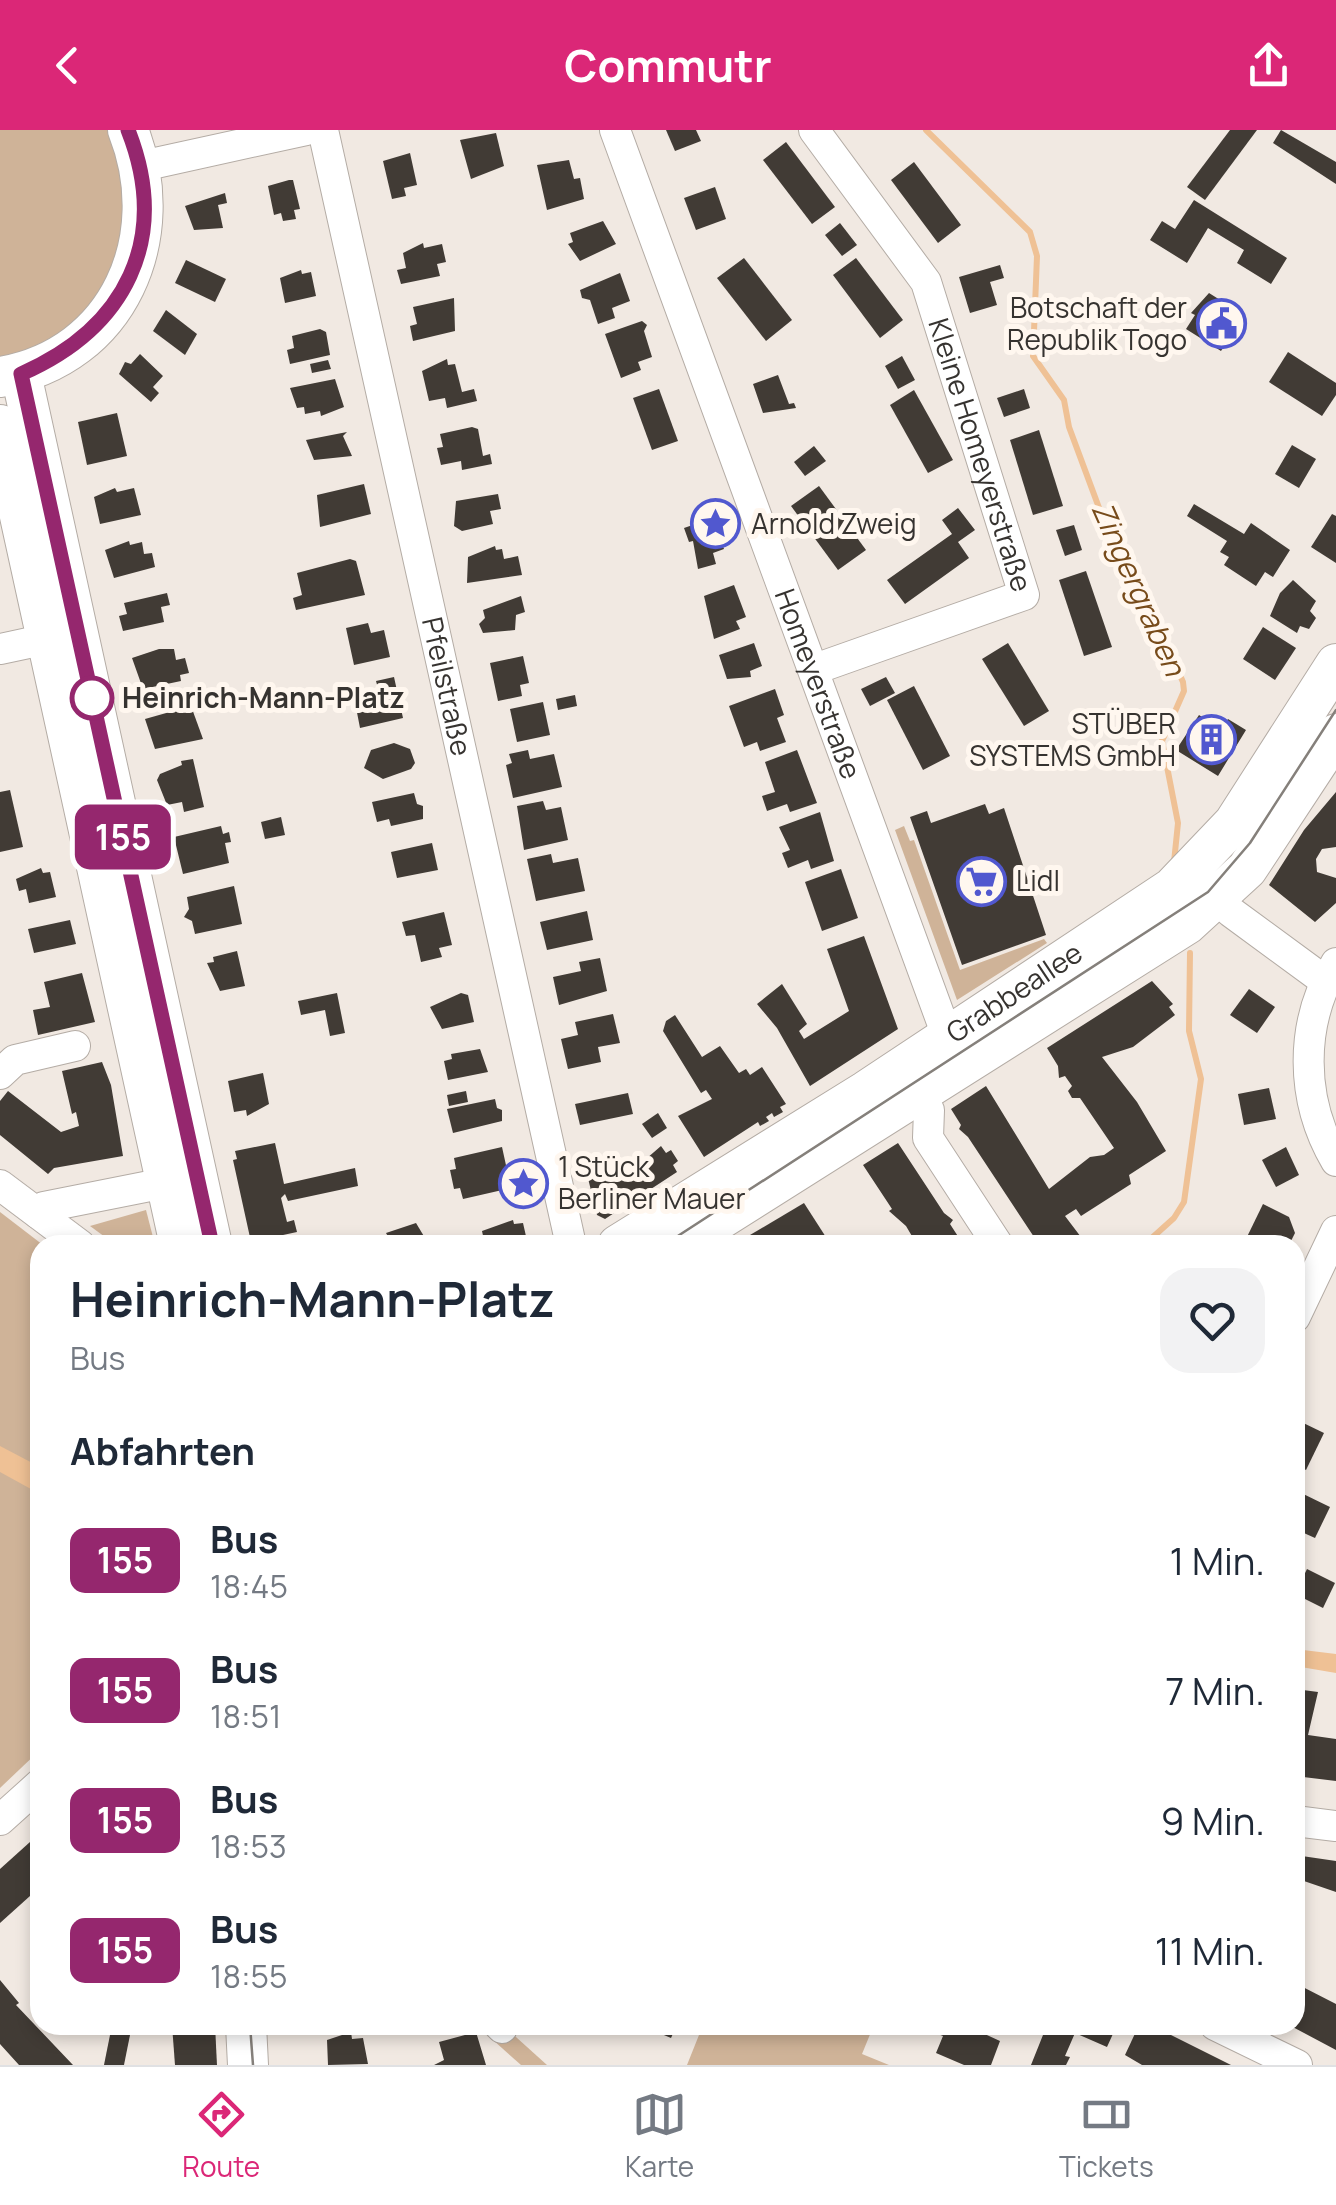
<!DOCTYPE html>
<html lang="de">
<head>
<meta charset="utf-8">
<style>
  :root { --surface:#fff; --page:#f2f2f3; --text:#1f2937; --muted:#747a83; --line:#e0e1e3; --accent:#db2777 }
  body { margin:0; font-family:Manrope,sans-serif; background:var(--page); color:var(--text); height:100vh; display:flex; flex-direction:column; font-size:38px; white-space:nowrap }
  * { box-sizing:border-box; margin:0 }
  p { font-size:32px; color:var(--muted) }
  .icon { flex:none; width:55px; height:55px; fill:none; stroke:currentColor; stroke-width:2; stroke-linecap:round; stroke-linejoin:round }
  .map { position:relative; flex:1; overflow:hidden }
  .drawer { position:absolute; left:30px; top:1105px; width:1275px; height:800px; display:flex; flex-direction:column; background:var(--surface); border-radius:30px; box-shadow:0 5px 15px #0003 }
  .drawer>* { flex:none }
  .badge { padding:0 20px; border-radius:15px; font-size:35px; line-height:65px }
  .map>.badge { position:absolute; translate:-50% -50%; box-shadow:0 0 0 5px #fff }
  h2 { padding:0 40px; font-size:38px; line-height:90px }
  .round { display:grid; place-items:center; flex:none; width:105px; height:105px; border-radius:30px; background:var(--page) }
  .summary { display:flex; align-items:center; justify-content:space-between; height:170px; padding:0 40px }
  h1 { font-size:48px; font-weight:700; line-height:75px }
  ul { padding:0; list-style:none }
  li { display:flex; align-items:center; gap:30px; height:130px; padding:0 40px }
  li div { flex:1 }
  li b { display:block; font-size:38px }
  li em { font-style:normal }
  li .badge { min-width:110px; font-weight:700; text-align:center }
  header { display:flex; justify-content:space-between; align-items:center; height:130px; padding:0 40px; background:var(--accent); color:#fff; font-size:45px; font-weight:700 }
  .menu { display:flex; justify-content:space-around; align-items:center; height:140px; border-top:2px solid var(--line); background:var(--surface); font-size:28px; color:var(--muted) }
  .menu a { display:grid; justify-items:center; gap:5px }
  .menu .on { color:var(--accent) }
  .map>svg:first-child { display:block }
</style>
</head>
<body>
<header><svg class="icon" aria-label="back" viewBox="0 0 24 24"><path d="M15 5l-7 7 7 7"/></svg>Commutr<svg class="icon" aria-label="share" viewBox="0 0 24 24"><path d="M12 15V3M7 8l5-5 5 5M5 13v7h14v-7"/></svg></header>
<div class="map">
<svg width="1336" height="1935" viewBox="0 0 1336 1935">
  <rect width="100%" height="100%" fill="#f1e9e2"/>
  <g fill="#cfb398">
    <path d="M0 0H108C143 68 123 165 58 209 42 220 18 226 0 233Z"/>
    <path d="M904 696 910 711 914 710 960 840 1044 809 1047 813 957 870 895 700Z"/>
    <path d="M146 1080 155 1115H116L90 1096Z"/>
    <path d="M0 1082 43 1115 40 1620 0 1658Z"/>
    <path d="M703 1895H854L871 1902 862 1924 889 1935H687Z"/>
    <path d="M506 1898 547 1935H521L493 1910Z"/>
  </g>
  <g fill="#efc195">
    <path d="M0 1316 40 1337V1364L0 1342Z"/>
    <path d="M1295 1519 1336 1524V1543L1295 1536Z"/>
  </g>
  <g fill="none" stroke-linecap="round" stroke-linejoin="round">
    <g stroke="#efc195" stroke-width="6">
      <path d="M926 0 1030 102 1037 126 1033 226 1064 270 1069 297 1108 402 1129 431 1183 552 1184 561 1162 611 1178 693 1174 732"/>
      <path d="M1144 1115 1174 1088 1184 1072 1201 949 1189 901 1190 823"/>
    </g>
  </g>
  <g fill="#413b35">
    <path d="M666 0H696L701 11 675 21Z"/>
    <path d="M1230 0H1257L1205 70 1187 57Z"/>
    <path d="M1281 0 1336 32V54L1273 13Z"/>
    <path d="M496 3 504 36 471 49 460 10Z"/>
    <path d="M786 12 835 77 812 94 763 30Z"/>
    <path d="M410 23 417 55 404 58 406 66 392 69 383 31Z"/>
    <path d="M569 30 574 49 580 48 584 69 547 80 537 35Z"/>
    <path d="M914 32 961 95 938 113 891 50Z"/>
    <path d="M289 50H293L300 79 294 80 296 89 283 91 281 83 274 85 268 56Z"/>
    <path d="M715 57 726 89 696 100 684 68Z"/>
    <path d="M225 63 227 73 218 75 223 98 194 100 185 76Z"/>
    <path d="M1194 70 1287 128 1271 154 1237 133 1244 120 1208 98 1187 133 1150 110 1162 91 1175 99Z"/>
    <path d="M603 91 616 114 580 131 568 114 573 112 570 103Z"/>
    <path d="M840 93 857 115 842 126 825 105Z"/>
    <path d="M423 113 424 118 442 114 446 132 437 134 440 146 401 154 397 140 406 138 403 123Z"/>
    <path d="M744 128 792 190 766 211 717 148Z"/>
    <path d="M856 128 903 190 880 208 833 145Z"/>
    <path d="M186 130 226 149 215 172 175 153Z"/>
    <path d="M1000 135 1004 148 990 152 997 175 970 183 959 147Z"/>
    <path d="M301 140 302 144 311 142 316 166 285 173 280 148Z"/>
    <path d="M620 143 630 171 612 178 615 188 598 194 590 170 582 168 580 160Z"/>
    <path d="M1209 163 1244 185 1221 221 1186 199 1195 185 1191 183Z"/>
    <path d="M454 168 455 201 413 211 410 196 417 194 413 177Z"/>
    <path d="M166 180 197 204 185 225 153 201Z"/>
    <path d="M642 191 647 195 644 201 652 227 638 232 641 240 621 248 605 204Z"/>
    <path d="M320 199 326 202 330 225 290 234 287 220 294 218 292 206Z"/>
    <path d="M1288 222 1336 253V265L1322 286 1269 252Z"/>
    <path d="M140 224 163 246 153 257 159 263 151 272 119 244 125 232 131 234Z"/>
    <path d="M902 226 915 250 898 259 885 236Z"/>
    <path d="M447 229 448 235 455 234 462 262 474 259 477 271 447 278 445 268 429 271 422 241Z"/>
    <path d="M328 230 331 239 312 243 310 234Z"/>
    <path d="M778 245 789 274 794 273 796 278 763 283 753 254Z"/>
    <path d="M335 249 344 277 321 286 320 281 305 284 304 277 297 278 290 258Z"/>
    <path d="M659 259 678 311 652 320 633 268Z"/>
    <path d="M1024 259 1030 278 1004 287 997 268Z"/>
    <path d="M914 260 953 330 928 343 890 275Z"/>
    <path d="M117 283 127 326 87 335 78 292Z"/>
    <path d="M472 297 478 299 483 326 490 324 492 334 462 340 461 331 441 335 437 318 443 317 440 304Z"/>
    <path d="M1039 300 1063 376 1033 385 1010 310Z"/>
    <path d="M347 302 343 306 352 326 314 330 306 310Z"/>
    <path d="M1292 315 1316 329 1299 358 1275 344Z"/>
    <path d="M814 316 826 331 805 346 794 332Z"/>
    <path d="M364 354 371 384 320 397 317 365Z"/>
    <path d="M819 356 866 420 838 440 791 376Z"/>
    <path d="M115 358 117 362 134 358 141 385 100 394 94 367Z"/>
    <path d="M498 364 501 379 490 381 493 394 462 401 454 396 456 371Z"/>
    <path d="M1194 374 1244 404 1251 393 1290 420 1273 447 1265 442 1256 456 1224 435 1229 427 1220 422 1227 411 1187 386Z"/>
    <path d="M958 378 975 400 958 412 969 428 905 474 887 450 952 404 942 390Z"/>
    <path d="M1332 384 1336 386V433L1311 417Z"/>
    <path d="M713 388 724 419 713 423 716 434 698 439 693 411 689 412 684 398Z"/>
    <path d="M1074 395 1082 420 1065 426 1056 400Z"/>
    <path d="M129 411 130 415 142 412 144 424 152 423 155 437 114 448 105 420Z"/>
    <path d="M495 416 496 420 502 419 504 429 518 426 522 445 467 453 468 427Z"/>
    <path d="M350 429 356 431 365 465 296 480 293 468 302 465 297 443Z"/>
    <path d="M1086 441 1112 517 1084 526 1059 450Z"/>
    <path d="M1293 450 1316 471 1310 481 1316 488 1309 499 1300 496 1297 503 1270 486 1280 463Z"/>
    <path d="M734 455 746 487 736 491 740 499 714 509 704 466Z"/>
    <path d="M167 463 170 475 161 477 164 492 123 501 119 486 127 484 124 473Z"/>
    <path d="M521 466 525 482 516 485 515 500 483 503 479 494 485 488 483 480Z"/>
    <path d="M368 493 371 503 384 500 390 527 354 535 346 498Z"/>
    <path d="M1263 497 1296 518 1275 550 1243 529Z"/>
    <path d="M754 513 762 536 750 541 751 547 727 549 719 525Z"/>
    <path d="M1008 513 1049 581 1024 596 982 529Z"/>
    <path d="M159 519H174L176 530 185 528 189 543 180 545 181 551 143 559 132 528Z"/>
    <path d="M523 526 529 553 520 555 522 566 498 571 490 533Z"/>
    <path d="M394 547 403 588 360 598 354 567 379 562 376 551Z"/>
    <path d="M886 547 895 563 870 576 861 559Z"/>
    <path d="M914 556 950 626 923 640 887 570Z"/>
    <path d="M775 559 784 585 777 588 786 612 760 621 757 612 744 617 729 576Z"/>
    <path d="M575 565 577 576 558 580 556 569Z"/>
    <path d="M543 572 550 605 517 612 510 579Z"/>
    <path d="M191 576 203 609 155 619 145 589Z"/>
    <path d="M1199 585 1221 599 1228 589 1246 600 1218 646 1176 620Z"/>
    <path d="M394 613 410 619 415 633 411 639 383 649 364 638 371 620Z"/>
    <path d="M528 620 530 629 554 624 562 657 513 668 506 635 512 633 509 624Z"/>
    <path d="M797 620 817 673 790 682 787 674 767 681 762 666 775 662 765 632Z"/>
    <path d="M193 629 204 677 184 682 182 672 167 675 157 650 160 644 182 635 181 631Z"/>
    <path d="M10 660 23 717 0 722V662Z"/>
    <path d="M1336 662V717L1322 719 1316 729 1317 742 1336 748V773L1315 792 1269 755 1304 700Z"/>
    <path d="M414 663 417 674 423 676V689L391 696 389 689 377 692 372 672Z"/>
    <path d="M543 671 546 680 561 677 568 710 524 720 517 676Z"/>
    <path d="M985 674 989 684 1004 678 1046 805 962 835 910 687 927 681 931 693Z"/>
    <path d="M820 682 834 731 811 739 808 730 788 738 782 723 790 720 779 697Z"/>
    <path d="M281 687 285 705 265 709 261 692Z"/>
    <path d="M221 696 223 704 229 702 231 712 225 713 229 733 183 744 174 707Z"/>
    <path d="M432 713 438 740 397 748 391 722Z"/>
    <path d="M551 724 553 733 578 728 585 761 536 771 527 729Z"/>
    <path d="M41 738 43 743 50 742 56 767 29 773 26 759 19 761 16 749Z"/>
    <path d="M841 739 858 788 822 801 805 752Z"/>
    <path d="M234 756 242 794 195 804 192 791 184 787 189 779 187 767Z"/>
    <path d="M587 781 593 810 547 820 540 792Z"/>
    <path d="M444 782 452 815 439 818 442 827 421 832 415 805 406 806 402 792Z"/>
    <path d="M70 790 76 814 34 823 28 799Z"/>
    <path d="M864 806 898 899 810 956 777 898 757 874 782 854 807 894 799 901 804 909 849 881 827 819Z"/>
    <path d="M237 821 245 856 220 861 207 833 214 832 213 827Z"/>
    <path d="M600 828 607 861 559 875 553 847 581 841 579 832Z"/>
    <path d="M82 843 95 892 38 905 33 880 50 877 44 852Z"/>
    <path d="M1152 851 1173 874 1169 877 1175 885 1133 917 1102 927 1137 972 1166 1021 1129 1045 1131 1054 1081 1086 1076 1079 1065 1086 1087 1115H1034V1107L968 1007 959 999 961 995 951 979 986 956 1049 1059 1090 1027 1104 1025 1114 1018 1080 968H1072L1068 961 1072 956 1065 946 1059 948 1058 936 1047 918Z"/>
    <path d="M1249 859 1275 877 1257 903 1230 885Z"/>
    <path d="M337 863 345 903 330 906 325 880 301 885 298 871Z"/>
    <path d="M461 863 468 865 474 892 442 899 430 877Z"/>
    <path d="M613 884 620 913 598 917 601 932 568 939 561 909 578 905 575 892Z"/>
    <path d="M675 885 702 927 720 916 739 943 746 939 750 945 762 937 786 974 780 977 783 982 774 987 772 983 766 987 769 991 760 996 758 992 704 1027 678 986 712 969 706 960 701 963 663 901 666 891Z"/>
    <path d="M480 919 488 942 448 950 444 931 452 929 451 924Z"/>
    <path d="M102 932 111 955 123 1026 54 1038 48 1044 0 1005V971L8 961 61 1002 79 996 76 982 72 984 62 941Z"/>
    <path d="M263 943 269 974 247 986 246 980 234 982 228 951Z"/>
    <path d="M1269 958 1276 989 1244 995 1238 964Z"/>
    <path d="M466 961 468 972 449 976 447 965Z"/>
    <path d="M628 963 633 984 580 995 575 974Z"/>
    <path d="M495 969 497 978 502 980V991L453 1003 447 979Z"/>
    <path d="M658 983 667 998 652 1008 642 994Z"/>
    <path d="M275 1013 284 1054 355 1038 358 1056 288 1071 285 1064 281 1068 287 1092 294 1090 297 1102 251 1112 233 1030 237 1029 235 1021Z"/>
    <path d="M898 1013 944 1083 953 1090 950 1094 961 1111 955 1115H913L916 1113 906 1096 889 1081 892 1079 863 1035Z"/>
    <path d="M661 1016 666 1023 671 1020 678 1031 673 1035 677 1042 605 1089 597 1085 585 1036 619 1028 622 1043 632 1041Z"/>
    <path d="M502 1017 511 1058 463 1069 460 1058 454 1059 450 1040 456 1039 454 1028Z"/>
    <path d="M1286 1017 1299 1045 1276 1057 1262 1030Z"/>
    <path d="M804 1073 831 1115H740L750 1105Z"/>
    <path d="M1263 1074 1289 1087 1295 1103 1289 1115 1245 1111Z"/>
    <path d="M513 1090 514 1094 523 1093 528 1115H485L482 1101Z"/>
    <path d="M416 1093 425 1108 414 1115H393L386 1103Z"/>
    <path d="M1295 1289 1324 1303 1306 1340 1295 1334Z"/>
    <path d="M1295 1360 1330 1377 1315 1408 1295 1399Z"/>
    <path d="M1307 1439 1335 1453 1323 1478 1295 1464Z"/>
    <path d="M1303 1560 1318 1562 1308 1605 1336 1609V1651L1295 1646V1601Z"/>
    <path d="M40 1703V1757L0 1793V1739Z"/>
    <path d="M1295 1725 1336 1731V1762L1301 1750 1295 1758Z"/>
    <path d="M0 1850 19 1873 16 1875 73 1935H19L0 1914Z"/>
    <path d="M1295 1853 1336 1874V1920L1289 1895H1295Z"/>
    <path d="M112 1895H132L124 1935H104Z"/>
    <path d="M172 1895H215L217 1935H175Z"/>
    <path d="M640 1895H677L671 1908Z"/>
    <path d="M923 1895H965L1000 1911 991 1935H964L936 1923 943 1906 922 1898Z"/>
    <path d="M1047 1895 1055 1896 1117 1895 1107 1917 1075 1903 1065 1926 1070 1927 1066 1935H1031Z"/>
    <path d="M1139 1895H1151L1231 1935H1142L1125 1925Z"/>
    <path d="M351 1902 352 1909 363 1908 368 1934 328 1935 327 1910Z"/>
    <path d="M476 1902 486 1935H434L444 1930 439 1912Z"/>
  </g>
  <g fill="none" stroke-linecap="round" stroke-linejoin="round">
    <defs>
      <g id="minor">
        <path id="s1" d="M323 0 571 1115"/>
        <path id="s2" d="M615 0 954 925"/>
        <path id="s3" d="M814 0 926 152 1024 465 815 539"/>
        <path d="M142 36 306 0"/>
        <path d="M0 519 47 509"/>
        <path d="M1203 756 1231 782 1325 851"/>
        <path d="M1336 833C1299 894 1300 970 1336 1031"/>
        <path d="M0 944 15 930 75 916"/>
        <path d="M919 963 929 980 928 1008 998 1115"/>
        <path d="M0 1055 80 1115"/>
        <path d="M39 1084 44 1077 185 1049"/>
        <path d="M1295 1187 1336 1101"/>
        <path d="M0 1690 40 1654"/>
        <path d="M1295 1691 1336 1696"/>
        <path d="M499 1895 502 1898"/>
        <path d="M1215 1895 1297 1935"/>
      </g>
      <g id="major">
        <path d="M21 244 212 1115"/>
        <path d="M0 247C120 227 170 106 128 0"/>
        <path d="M0 295 180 1115"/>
        <path id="s4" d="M618 1115 866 961 1172 758 1234 693 1336 534"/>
        <path d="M679 1115 1187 794 1247 739 1336 604"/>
        <path d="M246 1895 248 1935"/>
      </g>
    </defs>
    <use href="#minor" stroke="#b4aca5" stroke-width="32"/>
    <use href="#major" stroke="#b4aca5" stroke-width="42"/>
    <use href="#minor" stroke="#fff" stroke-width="30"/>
    <use href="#major" stroke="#fff" stroke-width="40"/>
    <g stroke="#85807b" stroke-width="2.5">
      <path d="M664 1115 1208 762 1250 713 1336 580"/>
      <path d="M250 1895 253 1935"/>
    </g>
  </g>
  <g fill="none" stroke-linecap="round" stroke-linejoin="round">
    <defs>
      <path id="line" d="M128 0C171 109 126 198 21 244L212 1115"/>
    </defs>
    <use href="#line" stroke="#fff" stroke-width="22"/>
    <use href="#line" stroke="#95276e" stroke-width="15"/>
  </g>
  <defs>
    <symbol id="civic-ring" viewBox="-11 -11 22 22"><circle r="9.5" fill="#fff7ef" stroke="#5158cf" stroke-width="1.5"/><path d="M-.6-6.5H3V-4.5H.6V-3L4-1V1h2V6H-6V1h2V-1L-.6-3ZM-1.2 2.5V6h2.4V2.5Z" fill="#5158cf"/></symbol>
    <symbol id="sight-ring" viewBox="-11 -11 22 22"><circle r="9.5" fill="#fff7ef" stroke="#5158cf" stroke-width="1.5"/><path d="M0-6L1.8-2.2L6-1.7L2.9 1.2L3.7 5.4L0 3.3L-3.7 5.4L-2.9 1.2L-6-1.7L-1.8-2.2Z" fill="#5158cf"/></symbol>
    <symbol id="building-ring" viewBox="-11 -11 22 22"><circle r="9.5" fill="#fff7ef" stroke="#5158cf" stroke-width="1.5"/><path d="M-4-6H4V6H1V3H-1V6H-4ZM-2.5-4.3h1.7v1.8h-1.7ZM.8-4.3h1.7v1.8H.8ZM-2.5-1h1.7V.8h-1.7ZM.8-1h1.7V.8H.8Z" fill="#5158cf"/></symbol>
    <symbol id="supermarket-ring" viewBox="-11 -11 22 22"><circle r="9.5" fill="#fff7ef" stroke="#5158cf" stroke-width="1.5"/><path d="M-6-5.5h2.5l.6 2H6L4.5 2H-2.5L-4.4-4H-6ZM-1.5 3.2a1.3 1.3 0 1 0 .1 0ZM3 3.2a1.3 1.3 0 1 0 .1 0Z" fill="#5158cf"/></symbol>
  </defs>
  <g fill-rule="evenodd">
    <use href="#civic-ring" x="1194" y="166" width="55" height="55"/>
    <use href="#sight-ring" x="688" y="366" width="55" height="55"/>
    <use href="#building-ring" x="1184" y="582" width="55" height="55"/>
    <use href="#supermarket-ring" x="954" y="724" width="55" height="55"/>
    <use href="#sight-ring" x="496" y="1026" width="55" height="55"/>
  </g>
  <circle fill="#fff" stroke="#95276e" stroke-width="5" cx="92" cy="568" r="20"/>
  <g text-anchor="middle" stroke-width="10" stroke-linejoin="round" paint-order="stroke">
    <g font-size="28" fill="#363330" stroke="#fff7ef" text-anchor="start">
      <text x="1187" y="188" text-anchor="end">Botschaft der<tspan x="1187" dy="32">Republik Togo</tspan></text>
      <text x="751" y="404">Arnold Zweig</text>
      <text x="1176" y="604" text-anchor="end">STÜBER<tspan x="1176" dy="32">SYSTEMS GmbH</tspan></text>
      <text x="1016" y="761">Lidl</text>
      <text x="558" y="1047">1 Stück<tspan x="558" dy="32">Berliner Mauer</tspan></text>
    </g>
    <g font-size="28" fill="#363330" stroke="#fff7ef">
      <text dy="10" stroke="none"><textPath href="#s3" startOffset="370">Kleine Homeyerstraße</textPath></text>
      <text dy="10" stroke="none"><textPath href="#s2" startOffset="590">Homeyerstraße</textPath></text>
      <text dy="10" stroke="none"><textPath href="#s1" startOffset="570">Pfeilstraße</textPath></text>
      <text dy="10" stroke="none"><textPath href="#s4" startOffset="470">Grabbeallee</textPath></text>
    </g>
    <g font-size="28" font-weight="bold" fill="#363330" stroke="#fff7ef" text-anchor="start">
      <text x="122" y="578">Heinrich-Mann-Platz</text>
    </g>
    <g font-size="30" font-style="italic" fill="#774b1a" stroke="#fff7ef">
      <text transform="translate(1138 459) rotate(66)" y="10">Zingergraben</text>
    </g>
  </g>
</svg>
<b class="badge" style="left:123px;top:707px;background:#95276e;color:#fff">155</b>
<section class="drawer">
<div class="summary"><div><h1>Heinrich-Mann-Platz</h1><p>Bus</p></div><a class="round"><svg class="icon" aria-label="heart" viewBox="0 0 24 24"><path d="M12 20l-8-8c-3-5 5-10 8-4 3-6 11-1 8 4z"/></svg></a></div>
<h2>Abfahrten</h2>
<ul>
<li><span class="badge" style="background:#95276e;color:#fff">155</span><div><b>Bus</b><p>18:45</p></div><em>1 Min.</em></li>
<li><span class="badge" style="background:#95276e;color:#fff">155</span><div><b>Bus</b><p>18:51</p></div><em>7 Min.</em></li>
<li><span class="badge" style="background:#95276e;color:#fff">155</span><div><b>Bus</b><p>18:53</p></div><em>9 Min.</em></li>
<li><span class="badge" style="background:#95276e;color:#fff">155</span><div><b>Bus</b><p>18:55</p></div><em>11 Min.</em></li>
</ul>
</section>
</div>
<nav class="menu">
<a class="on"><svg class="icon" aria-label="directions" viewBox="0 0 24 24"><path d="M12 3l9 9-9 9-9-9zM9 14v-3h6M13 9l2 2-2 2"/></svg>Route</a>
<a><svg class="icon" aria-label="map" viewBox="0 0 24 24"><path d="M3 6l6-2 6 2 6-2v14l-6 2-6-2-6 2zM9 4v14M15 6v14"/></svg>Karte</a>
<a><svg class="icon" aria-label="tickets" viewBox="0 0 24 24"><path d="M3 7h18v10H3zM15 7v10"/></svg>Tickets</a>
</nav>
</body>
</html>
